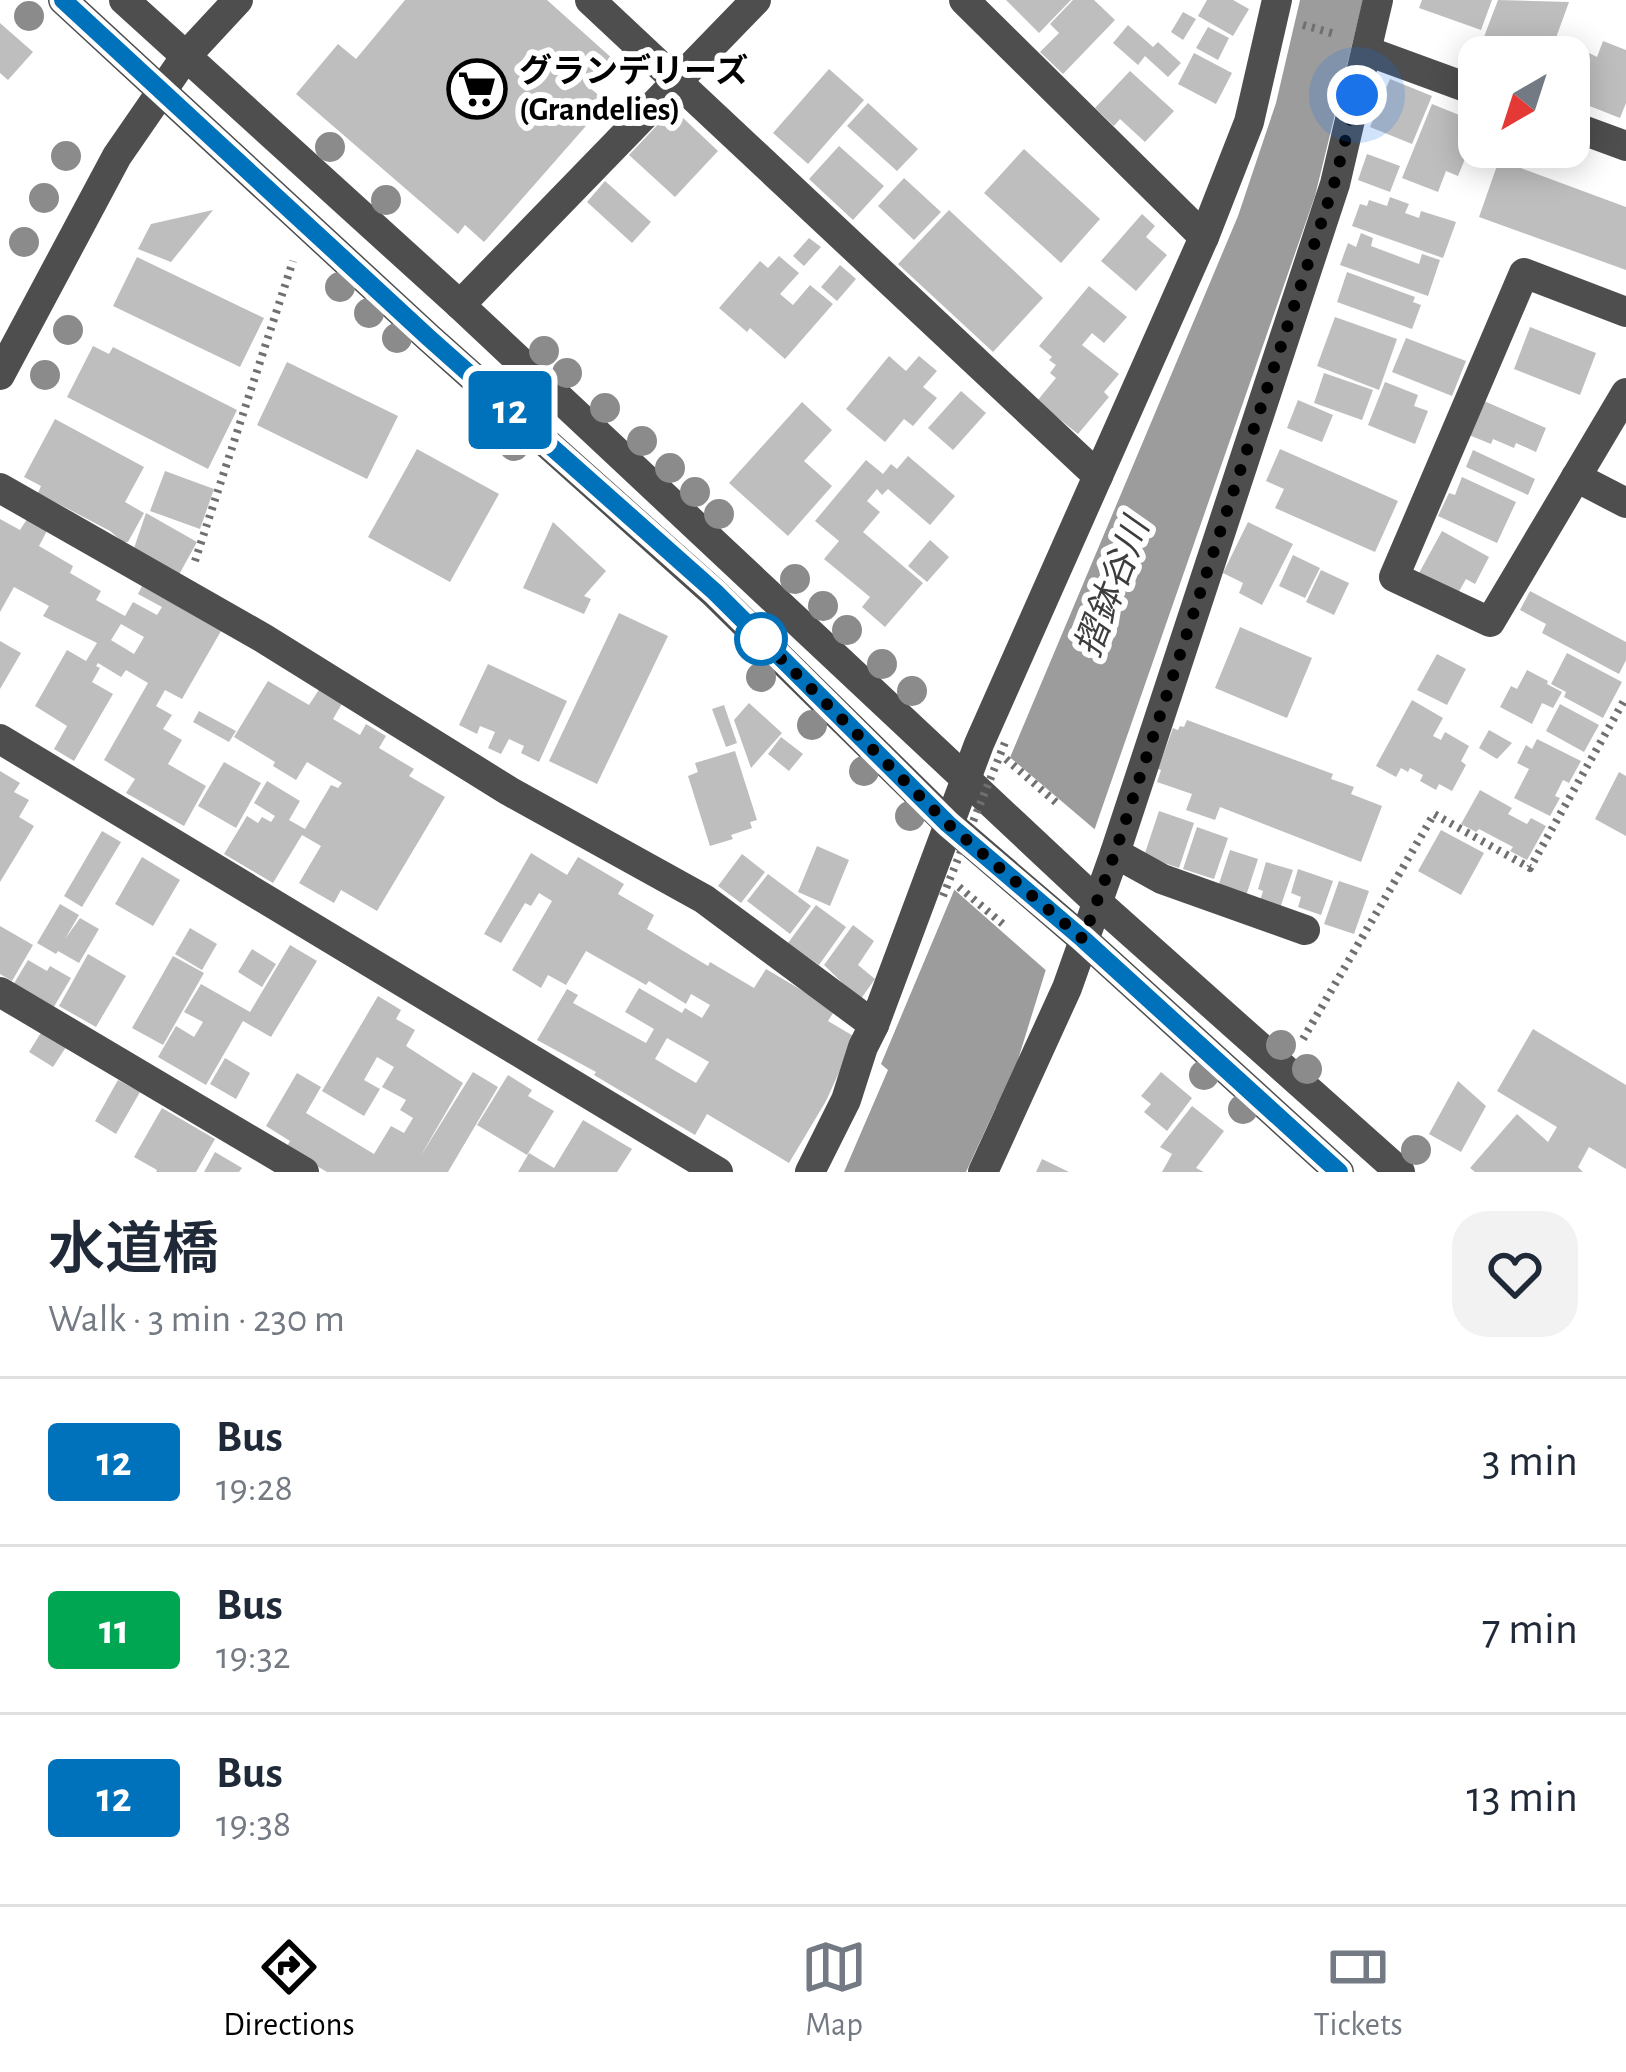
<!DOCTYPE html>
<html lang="en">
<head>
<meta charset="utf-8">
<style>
  :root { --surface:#fff; --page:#f2f2f3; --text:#1f2937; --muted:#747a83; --line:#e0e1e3; --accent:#000 }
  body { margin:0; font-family:"Alegreya Sans","Noto Sans JP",sans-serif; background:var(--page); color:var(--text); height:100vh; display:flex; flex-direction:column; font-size:45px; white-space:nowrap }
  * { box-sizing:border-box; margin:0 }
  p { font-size:39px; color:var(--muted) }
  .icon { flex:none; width:66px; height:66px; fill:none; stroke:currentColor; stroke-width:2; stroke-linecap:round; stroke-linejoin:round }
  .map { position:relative; height:1172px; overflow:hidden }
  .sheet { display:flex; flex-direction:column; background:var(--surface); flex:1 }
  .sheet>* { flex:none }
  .badge { padding:0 24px; border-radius:9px; font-size:42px; line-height:78px }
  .needle { width:78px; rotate:219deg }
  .buttons { position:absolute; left:1458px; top:36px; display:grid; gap:24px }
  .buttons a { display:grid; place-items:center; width:132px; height:132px; border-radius:24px; background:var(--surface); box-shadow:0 6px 30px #0003; font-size:60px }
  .you { position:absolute; width:60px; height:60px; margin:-30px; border:9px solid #fff; border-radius:50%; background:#1a73e8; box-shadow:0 0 0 18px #1a73e833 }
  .map>.badge { position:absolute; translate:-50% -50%; box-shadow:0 0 0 6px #fff }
  .round { display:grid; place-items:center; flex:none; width:126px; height:126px; border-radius:36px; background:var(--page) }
  .head { display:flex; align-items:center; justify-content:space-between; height:204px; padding:0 48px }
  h1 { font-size:57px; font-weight:600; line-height:90px }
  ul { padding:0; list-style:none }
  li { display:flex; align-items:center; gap:36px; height:168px; padding:0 48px; border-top:3px solid var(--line) }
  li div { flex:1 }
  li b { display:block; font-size:45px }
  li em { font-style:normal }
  li .badge { min-width:132px; font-weight:700; text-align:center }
  .menu { display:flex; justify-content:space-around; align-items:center; height:168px; border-top:3px solid var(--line); background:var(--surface); font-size:33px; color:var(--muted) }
  .menu a { display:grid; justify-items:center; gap:6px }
  .menu .current { color:var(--accent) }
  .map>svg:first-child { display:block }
</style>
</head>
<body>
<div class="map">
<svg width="1626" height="1172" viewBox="0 0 1626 1172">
  <rect width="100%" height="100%" fill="#fff"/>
  <path fill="#9c9c9c" d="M1300 0H1363L1315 196 1047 966 1003 1108 996 1107 966 1172H844L888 1070 881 1064 1238 216 1276 103Z"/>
  <path fill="#fff" d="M1006 754 1099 833 1049 973 949 885Z"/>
  <g fill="#bebebe" fill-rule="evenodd">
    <path d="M405 0H547L614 60 590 88 607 102 484 242 465 225 458 234 296 94 338 44 356 59Z"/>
    <path d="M1006 0H1071L1039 33Z"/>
    <path d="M1073 0H1094L1115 20 1063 74 1040 52 1059 33 1050 24Z"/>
    <path d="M1207 0H1233L1249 9 1233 36 1198 16Z"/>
    <path d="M1422 0H1492L1481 30 1419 8Z"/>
    <path d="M1498 0 1569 2 1549 57H1496L1499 48 1482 42Z"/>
    <path d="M1183 12 1196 19 1183 40 1171 32Z"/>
    <path d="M0 23 33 52 8 80 0 73Z"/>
    <path d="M1128 25 1153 47 1158 42 1181 63 1168 77 1145 56 1138 65 1113 43Z"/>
    <path d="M1208 27 1229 38 1218 60 1196 48Z"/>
    <path d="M1603 41 1626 50V103L1620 118 1587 105 1583 114 1569 109V66L1583 71 1589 53 1597 57Z"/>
    <path d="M1194 53 1232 73 1216 104 1178 84Z"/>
    <path d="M829 69 864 100 808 164 773 133Z"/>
    <path d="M1130 71 1174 111 1145 142 1120 119 1114 126 1095 108Z"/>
    <path d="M1390 79 1432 96 1412 144 1370 127Z"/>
    <path d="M868 103 918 149 897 171 847 126Z"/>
    <path d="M1432 104 1479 123V145L1473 161 1465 159 1458 176 1446 171 1438 192 1402 178Z"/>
    <path d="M665 117H682L718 151 675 197 629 155Z"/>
    <path d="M839 146 884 186 853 220 809 179Z"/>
    <path d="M1024 149 1100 219 1061 263 984 193Z"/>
    <path d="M1367 154 1400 166 1390 192 1358 180Z"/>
    <path d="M1499 160 1626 207V270L1479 217Z"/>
    <path d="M904 178 941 212 914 240 878 206Z"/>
    <path d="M605 181 651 222 632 243 587 202Z"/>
    <path d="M1390 197 1409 204 1405 213 1419 218 1421 211 1456 222 1443 258 1352 226 1360 204 1367 206 1369 200 1387 206Z"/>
    <path d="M213 210 171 262 138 249 151 224Z"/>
    <path d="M949 210 1043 298 993 352 898 264Z"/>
    <path d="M1142 214 1155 226 1146 237 1167 255 1136 291 1101 261Z"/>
    <path d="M1361 233 1373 238 1371 246 1419 264 1422 254 1440 260 1428 296 1340 265 1348 243 1356 247Z"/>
    <path d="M809 238 821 247 804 266 793 256Z"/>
    <path d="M779 256 799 273 780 294 793 305 810 285 833 304 785 359 750 328 747 332 719 308 760 261 768 268Z"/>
    <path d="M137 257 264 318 240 367 113 306Z"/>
    <path d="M840 265 856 279 837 301 821 287Z"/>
    <path d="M1347 272 1415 297 1413 302 1421 305 1412 329 1337 302Z"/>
    <path d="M1089 286 1127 317 1104 343 1092 333 1082 345 1119 374 1104 392 1109 397 1078 434 1037 401 1056 378 1050 373 1056 365 1049 360 1052 357 1039 346Z"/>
    <path d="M1335 317 1397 339 1379 390 1317 366Z"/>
    <path d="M1530 327 1596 353 1580 395 1514 369Z"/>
    <path d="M1406 338 1466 361 1452 396 1392 372Z"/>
    <path d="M93 346 109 354 113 347 237 410 208 469 67 397Z"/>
    <path d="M889 356 906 371 919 356 937 371 923 387 937 398 913 426 904 419 885 442 846 409Z"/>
    <path d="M287 362 398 416 367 479 257 425Z"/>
    <path d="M1324 373 1373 390 1362 420 1314 403Z"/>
    <path d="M1385 382 1418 395 1414 406 1428 411 1415 444 1368 425Z"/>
    <path d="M961 391 986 413 953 450 928 428Z"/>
    <path d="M1298 400 1333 415 1322 442 1287 428Z"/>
    <path d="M1484 401 1546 428 1536 452 1516 443 1514 448 1493 439 1491 444 1469 435Z"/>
    <path d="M802 402 832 430 804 461 832 486 788 536 729 483Z"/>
    <path d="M55 419 144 467 125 502 144 513 128 542H123L110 531 38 493 41 486 24 477Z"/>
    <path d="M417 449 499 494 450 582 368 537Z"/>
    <path d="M1280 449 1398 501 1375 552 1275 508 1284 489 1266 481Z"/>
    <path d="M1473 450 1535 479 1528 495 1466 467Z"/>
    <path d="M908 456 955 496 930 525 888 489 882 495 877 489 867 501 880 512 863 532 923 583 885 627 862 607 870 597 824 559 839 541 815 521 866 460 883 474 891 464 897 469Z"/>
    <path d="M165 471 214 489 200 529 150 511Z"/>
    <path d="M1462 477 1516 502 1497 543 1438 516 1449 493 1455 495Z"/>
    <path d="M146 513 197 542 176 580 132 554Z"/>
    <path d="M29 516 49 527 39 546 73 566 70 573 101 591 96 600 125 616 133 602 157 615 162 607 138 594 142 586 221 631 182 699 165 690 156 706 172 715 163 729 182 740 168 764 206 786 184 826 126 793 135 779 104 760 148 683 126 670 121 677 98 663 96 666 100 668 92 682 113 694 74 761 54 749 67 726 35 706 67 650 86 661 97 643 43 616 49 606 14 587 0 612V519L20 530ZM121 624 144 637 134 654 111 640Z"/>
    <path d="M553 522 606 571 584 596 591 599 584 614 523 588Z"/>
    <path d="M1248 522 1293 544 1262 605 1239 593 1243 583 1223 573Z"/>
    <path d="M1442 531 1489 557 1475 584 1466 579 1457 595 1418 575Z"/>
    <path d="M930 540 949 557 927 582 908 566Z"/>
    <path d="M1293 555 1320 568 1305 598 1279 586Z"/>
    <path d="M1321 570 1349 583 1334 615 1306 602Z"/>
    <path d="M1530 591 1626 642V660L1619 674 1542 633 1546 624 1520 610Z"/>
    <path d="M619 613 668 636 597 784 549 761Z"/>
    <path d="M1240 627 1312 658 1287 718 1215 688Z"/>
    <path d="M0 641 21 653 0 689Z"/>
    <path d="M1567 653 1622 682 1603 718 1564 697 1566 692 1551 684Z"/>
    <path d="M1437 654 1466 669 1447 705 1417 690Z"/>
    <path d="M488 664 567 701 539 762 521 753 524 746 509 739 501 754 488 748 495 732 480 726 477 734 459 725Z"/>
    <path d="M1527 670 1548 681 1547 684 1562 692 1553 708 1542 703 1532 724 1500 707 1511 686 1517 689Z"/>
    <path d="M268 681 309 705 320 688 343 702 333 719 360 735 366 724 386 736 379 748 414 769 409 776 445 797 377 911 341 890 334 903 299 883 321 846 302 835 273 883 224 854 247 816 258 823 262 817 271 822 275 816 254 803 267 781 300 801 289 820 305 829 331 785 338 788 342 783 307 762 296 780 273 766 275 762 234 737Z"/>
    <path d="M1412 700 1443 718 1433 736 1441 740 1445 732 1469 746 1461 761 1466 765 1452 791 1439 784 1436 790 1420 781 1423 775 1410 768 1408 772 1401 768 1396 777 1376 766Z"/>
    <path d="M749 703 782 733 751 768 734 720Z"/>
    <path d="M1560 704 1599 725 1584 752 1546 731Z"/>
    <path d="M724 705 737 743 726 747 712 709Z"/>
    <path d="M199 711 236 731 229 742 193 722Z"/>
    <path d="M1187 720 1333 774 1331 779 1354 787 1351 794 1382 806 1361 862 1220 807 1215 820 1186 810 1192 794 1157 782 1161 770 1158 769 1173 728 1178 730 1180 726 1184 727Z"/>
    <path d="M1489 730 1512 743 1497 759 1479 748Z"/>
    <path d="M781 737 803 754 789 771 768 754Z"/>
    <path d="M1537 739 1581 761 1569 783 1563 780 1555 796 1560 798 1550 816 1514 798 1529 769 1517 763 1526 745 1532 749Z"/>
    <path d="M735 751 757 820 750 822 752 828 731 835 733 839 710 846 688 776 698 772 695 763Z"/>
    <path d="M224 762 261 783 236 828 198 806Z"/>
    <path d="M0 771 20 783 14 792 29 800 19 817 34 826 0 882Z"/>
    <path d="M1619 772 1626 776V836L1595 819Z"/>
    <path d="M1480 790 1512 808 1508 814 1527 824 1531 818 1546 826 1527 860 1510 851 1513 847 1479 829 1476 832 1461 824Z"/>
    <path d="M1159 811 1194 823 1179 868 1144 856Z"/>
    <path d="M1197 827 1228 838 1214 879 1183 869Z"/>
    <path d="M1441 830 1484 853 1461 895 1418 871Z"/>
    <path d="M102 831 121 842 82 907 64 896Z"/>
    <path d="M817 846 849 860 830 906 798 892Z"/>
    <path d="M1230 850 1258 859 1245 899 1217 890Z"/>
    <path d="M531 853 567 875 578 857 624 884 618 894 654 915 647 929 708 966 710 962 754 988 766 969 835 1010 828 1021 855 1037 826 1101 789 1163 707 1114 695 1135 594 1075 596 1072 537 1040 567 989 578 995 573 1003 646 1043 654 1029 625 1012 639 988 682 1013 685 1008 702 1018 710 1005 691 994 686 1004 649 981 646 985 586 951 566 985 548 975 541 988 512 970 552 901 539 893 531 906 525 903 501 943 484 934ZM667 1038 709 1062 696 1083 655 1059Z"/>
    <path d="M742 854 765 872 741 903 718 886Z"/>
    <path d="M142 857 180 880 153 926 115 904Z"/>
    <path d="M1266 862 1293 870 1279 911 1259 904 1263 891 1258 889Z"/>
    <path d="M1298 869 1333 881 1321 915 1298 907 1301 897 1291 893Z"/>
    <path d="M768 874 811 906 790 934 747 901Z"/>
    <path d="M1339 881 1369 891 1354 934 1324 924Z"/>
    <path d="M60 904 79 915 65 939 80 918 99 929 79 963 58 951 56 954 37 943Z"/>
    <path d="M816 905 846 927 819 965 788 943Z"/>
    <path d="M853 925 874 941 858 965 875 979 860 1000 824 965Z"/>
    <path d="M0 926 33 945 12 981 0 974Z"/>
    <path d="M190 928 217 944 202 970 175 954Z"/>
    <path d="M290 945 317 961 271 1037 243 1021 206 1085 158 1057 176 1026 194 1037 203 1022 184 1012 201 984 250 1012Z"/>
    <path d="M252 949 276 964 262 987 238 972Z"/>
    <path d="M88 954 126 976 96 1027 59 1006Z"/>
    <path d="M173 956 204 973 163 1045 132 1028Z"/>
    <path d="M28 960 47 971 50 966 71 978 52 1010 13 985Z"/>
    <path d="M378 996 401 1010 396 1019 415 1030 406 1046 463 1083 420 1157 473 1072 498 1087 448 1172H327L286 1148 290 1141 266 1126 297 1073 321 1087 306 1113 374 1154 391 1126 404 1133 413 1118 400 1110 406 1100 382 1087 394 1067 377 1057 364 1080 380 1089 364 1116 322 1091Z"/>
    <path d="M1533 1029 1626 1085V1169L1589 1147 1578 1167 1583 1172H1475L1470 1168 1517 1114 1548 1142 1557 1127 1497 1091Z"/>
    <path d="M42 1031 66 1047 53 1067 29 1052Z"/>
    <path d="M225 1058 250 1073 236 1099 210 1084Z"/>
    <path d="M1161 1072 1192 1098 1167 1131 1144 1112 1151 1104 1141 1096Z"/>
    <path d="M508 1075 532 1090 528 1096 554 1111 527 1155 477 1125Z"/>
    <path d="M118 1080 140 1092 116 1134 95 1121Z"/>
    <path d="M1458 1081 1486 1106 1461 1152 1429 1134Z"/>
    <path d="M1192 1106 1224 1131 1196 1168 1204 1172H1162L1172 1154 1160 1147Z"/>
    <path d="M162 1108 215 1139 196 1172H156L157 1170 134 1157Z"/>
    <path d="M583 1120 632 1149 617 1172H518L529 1153 554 1168Z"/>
    <path d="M215 1152 242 1168 239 1172H204Z"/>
    <path d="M1042 1159 1069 1172H1036Z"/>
  </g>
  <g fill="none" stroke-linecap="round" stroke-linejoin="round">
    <g stroke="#707070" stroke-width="8" stroke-dasharray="3 6" stroke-linecap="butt">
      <path d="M1303 25 1335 34"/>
      <path d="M195 561 293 261"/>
      <path d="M1006 759 1059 805"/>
      <path d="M959 887 1004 925"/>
      <path d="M1303 1039 1434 814 1530 868 1626 697"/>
    </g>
    <g stroke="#4e4e4e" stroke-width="30">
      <path d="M63 0 429 338 714 593 948 823 1083 939 1339 1172"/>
      <path d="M124 0 460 305 1097 902 1400 1172"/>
      <path d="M590 0 1098 476"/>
      <path d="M964 0 1204 237"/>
      <path d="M1367 51 1479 92"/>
      <path d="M1569 125 1626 146"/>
      <path d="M460 305 756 0"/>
      <path d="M1626 312 1524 273 1394 577 1490 622 1626 393"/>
      <path d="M0 375 117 156 186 56 238 0"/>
      <path d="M1576 477 1626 503"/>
      <path d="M0 488 263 638 509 791 704 899 874 1025"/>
      <path d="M0 739 718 1172"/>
      <path d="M1115 853 1162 879 1305 930"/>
      <path d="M0 992 304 1172"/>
      <path d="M810 1172 846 1100 863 1047 874 1025 979 744 1204 237 1249 122 1277 0"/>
      <path d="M983 1172 1067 988 1115 853 1335 184 1378 0"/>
    </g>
    <path stroke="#707070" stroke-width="8" stroke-dasharray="3 6" stroke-linecap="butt" d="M943 896 1006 740"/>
  </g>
  <g fill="#8b8b8b">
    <circle cx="29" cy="16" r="15"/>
    <circle cx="330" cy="147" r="15"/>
    <circle cx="66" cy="156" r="15"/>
    <circle cx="44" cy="198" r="15"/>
    <circle cx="386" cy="200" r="15"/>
    <circle cx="24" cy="242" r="15"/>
    <circle cx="340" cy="287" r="15"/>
    <circle cx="369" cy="313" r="15"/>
    <circle cx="68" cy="330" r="15"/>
    <circle cx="397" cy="338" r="15"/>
    <circle cx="544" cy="351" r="15"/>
    <circle cx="567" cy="373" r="15"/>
    <circle cx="45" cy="375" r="15"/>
    <circle cx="605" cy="408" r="15"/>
    <circle cx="642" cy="441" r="15"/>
    <circle cx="514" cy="446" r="15"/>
    <circle cx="670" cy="468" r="15"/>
    <circle cx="695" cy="492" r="15"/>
    <circle cx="719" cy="514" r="15"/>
    <circle cx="795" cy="579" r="15"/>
    <circle cx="823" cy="606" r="15"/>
    <circle cx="847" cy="630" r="15"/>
    <circle cx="882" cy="664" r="15"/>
    <circle cx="761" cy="677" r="15"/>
    <circle cx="912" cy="691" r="15"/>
    <circle cx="812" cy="725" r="15"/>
    <circle cx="864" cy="771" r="15"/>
    <circle cx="910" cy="816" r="15"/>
    <circle cx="1281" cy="1045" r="15"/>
    <circle cx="1307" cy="1069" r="15"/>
    <circle cx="1204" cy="1075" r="15"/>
    <circle cx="1243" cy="1109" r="15"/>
    <circle cx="1416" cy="1150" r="15"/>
  </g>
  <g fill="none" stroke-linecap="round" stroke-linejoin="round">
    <defs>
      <path id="line" d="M63 0 429 338 715 592 948 824 1083 939 1339 1172"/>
    </defs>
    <use href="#line" stroke="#fff" stroke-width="27"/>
    <use href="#line" stroke="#0072bc" stroke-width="18"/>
    <path stroke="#000" stroke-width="12" stroke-dasharray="0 21.6" d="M761 639 748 626 948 824 1083 939 1115 853 1334 184 1357 95"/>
  </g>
  <defs>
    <symbol id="supermarket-ring" viewBox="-11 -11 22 22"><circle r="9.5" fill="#fff" stroke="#000" stroke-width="1.5"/><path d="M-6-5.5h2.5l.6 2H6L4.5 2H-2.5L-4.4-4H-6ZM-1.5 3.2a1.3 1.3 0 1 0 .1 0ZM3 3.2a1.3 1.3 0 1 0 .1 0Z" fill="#000"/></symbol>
  </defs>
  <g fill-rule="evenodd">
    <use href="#supermarket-ring" x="444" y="56" width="66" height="66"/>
  </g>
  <circle fill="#fff" stroke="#0072bc" stroke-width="6" cx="761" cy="639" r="24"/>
  <g text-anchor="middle" stroke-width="12" stroke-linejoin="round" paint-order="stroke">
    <g font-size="33" font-weight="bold" fill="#000" stroke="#fff" text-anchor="start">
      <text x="519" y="82">グランデリーズ<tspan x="519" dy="38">(Grandelies)</tspan></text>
    </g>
    <g font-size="36" font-style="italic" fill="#3d3d3d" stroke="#fff">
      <text transform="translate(1111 587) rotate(-69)" y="13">摺鉢谷川</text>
    </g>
  </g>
</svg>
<div class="buttons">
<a><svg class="needle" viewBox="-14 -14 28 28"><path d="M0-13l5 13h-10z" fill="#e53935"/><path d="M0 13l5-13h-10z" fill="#747a83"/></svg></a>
</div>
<div class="you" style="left:1357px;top:95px"></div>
<b class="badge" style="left:510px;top:410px;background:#0072bc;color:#fff">12</b>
</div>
<section class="sheet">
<div class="head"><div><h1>水道橋</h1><p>Walk · 3 min · 230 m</p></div><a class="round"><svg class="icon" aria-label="heart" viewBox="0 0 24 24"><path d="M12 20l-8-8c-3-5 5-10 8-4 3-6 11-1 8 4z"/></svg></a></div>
<ul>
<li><span class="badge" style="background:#0072bc;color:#fff">12</span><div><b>Bus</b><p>19:28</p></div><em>3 min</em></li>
<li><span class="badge" style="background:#00a651;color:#fff">11</span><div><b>Bus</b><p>19:32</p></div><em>7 min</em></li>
<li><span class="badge" style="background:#0072bc;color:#fff">12</span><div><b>Bus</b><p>19:38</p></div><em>13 min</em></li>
</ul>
</section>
<nav class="menu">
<a class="current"><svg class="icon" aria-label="directions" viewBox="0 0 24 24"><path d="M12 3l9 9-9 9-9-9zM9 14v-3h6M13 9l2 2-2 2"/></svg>Directions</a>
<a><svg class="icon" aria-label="map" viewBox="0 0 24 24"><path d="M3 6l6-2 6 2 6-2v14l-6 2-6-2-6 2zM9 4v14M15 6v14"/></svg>Map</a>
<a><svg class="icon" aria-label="tickets" viewBox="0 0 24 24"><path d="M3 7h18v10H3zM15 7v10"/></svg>Tickets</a>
</nav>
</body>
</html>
